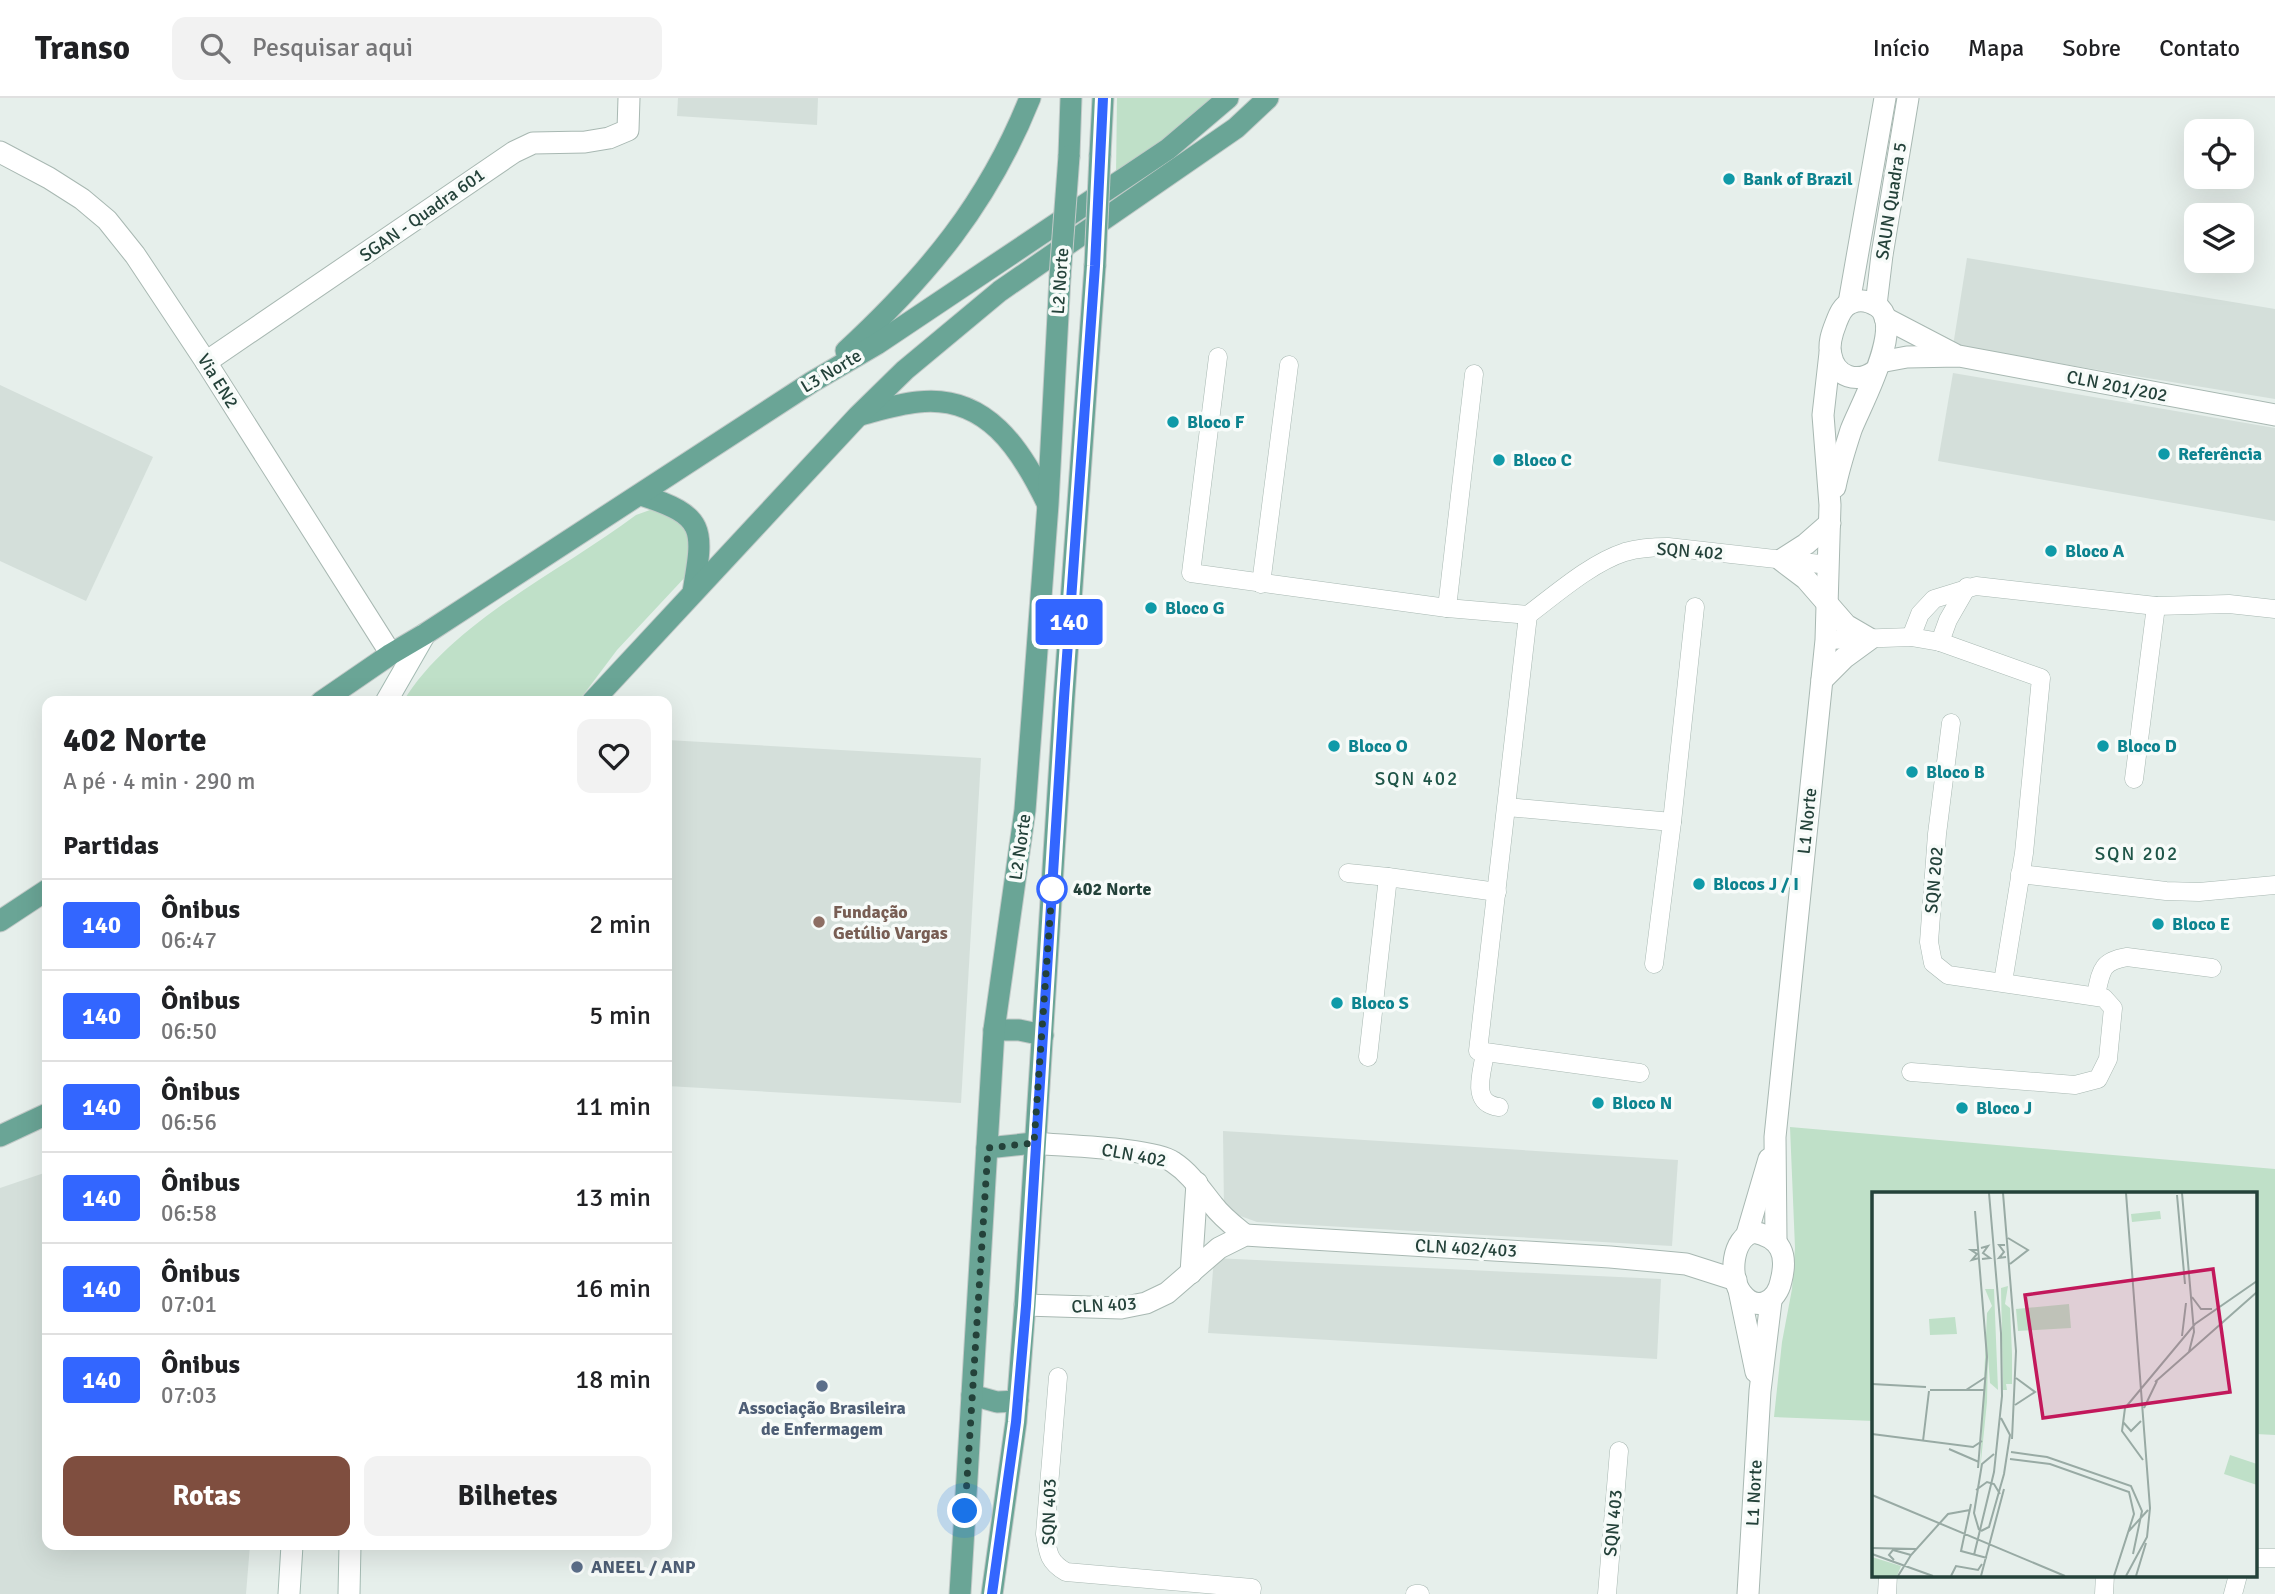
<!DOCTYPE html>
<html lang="pt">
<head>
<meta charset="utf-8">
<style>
  :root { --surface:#fff; --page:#f2f2f2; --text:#202124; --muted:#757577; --line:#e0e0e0; --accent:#7f4e3f }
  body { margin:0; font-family:Signika,sans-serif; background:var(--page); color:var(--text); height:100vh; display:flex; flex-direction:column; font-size:26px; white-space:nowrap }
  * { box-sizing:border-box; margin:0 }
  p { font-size:23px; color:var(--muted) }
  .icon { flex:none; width:38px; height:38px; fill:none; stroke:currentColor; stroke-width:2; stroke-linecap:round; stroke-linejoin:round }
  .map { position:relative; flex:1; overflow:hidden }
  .sheet { position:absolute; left:42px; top:598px; width:630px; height:854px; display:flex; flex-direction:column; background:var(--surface); border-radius:14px; box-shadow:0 7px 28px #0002 }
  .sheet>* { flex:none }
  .badge { padding:0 14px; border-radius:5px; font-size:24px; line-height:46px }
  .tools { position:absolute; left:2184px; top:21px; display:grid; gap:14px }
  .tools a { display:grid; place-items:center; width:70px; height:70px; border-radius:14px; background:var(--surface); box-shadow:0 7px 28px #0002; font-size:35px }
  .you { position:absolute; width:35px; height:35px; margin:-18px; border:5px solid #fff; border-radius:50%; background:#1a73e8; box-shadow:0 0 0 10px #1a73e833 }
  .map>.badge { position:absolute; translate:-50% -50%; box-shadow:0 0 0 4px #fff }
  h2 { padding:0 21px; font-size:26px; line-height:63px }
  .round { display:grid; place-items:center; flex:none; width:74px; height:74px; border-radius:14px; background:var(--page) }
  .overview { display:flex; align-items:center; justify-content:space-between; height:119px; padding:0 21px }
  h1 { font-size:33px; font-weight:700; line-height:52px }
  .cta { display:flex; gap:14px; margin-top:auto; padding:14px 21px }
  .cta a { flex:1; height:80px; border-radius:14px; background:var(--accent); color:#fff; font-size:28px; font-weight:700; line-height:80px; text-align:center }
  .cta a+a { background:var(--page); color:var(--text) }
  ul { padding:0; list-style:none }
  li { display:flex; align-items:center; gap:21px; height:91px; padding:0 21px; border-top:2px solid var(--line) }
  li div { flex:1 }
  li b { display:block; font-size:26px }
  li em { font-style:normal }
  li .badge { min-width:77px; font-weight:700; text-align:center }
  header { display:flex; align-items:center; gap:42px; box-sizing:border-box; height:98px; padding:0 35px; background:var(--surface); border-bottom:2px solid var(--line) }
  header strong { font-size:33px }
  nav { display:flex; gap:38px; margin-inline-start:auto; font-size:24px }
  .search { width:490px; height:63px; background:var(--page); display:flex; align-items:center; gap:18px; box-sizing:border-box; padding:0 24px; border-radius:14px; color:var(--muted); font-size:26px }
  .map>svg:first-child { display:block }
</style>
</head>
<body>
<header>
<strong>Transo</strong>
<div class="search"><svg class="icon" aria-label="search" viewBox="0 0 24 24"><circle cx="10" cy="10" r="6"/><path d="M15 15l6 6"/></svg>Pesquisar aqui</div>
<nav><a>Início</a><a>Mapa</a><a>Sobre</a><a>Contato</a></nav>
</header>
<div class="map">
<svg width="2275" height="1496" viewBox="0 0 2275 1496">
  <rect width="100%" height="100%" fill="#e6efeb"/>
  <g fill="#d4dfda">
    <path d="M678 0H818L817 27 677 18Z"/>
    <path d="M1967 160 2275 211V301L1953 248Z"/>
    <path d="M1953 275 2275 330V423L1938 363Z"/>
    <path d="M0 287 153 359 86 503 0 463Z"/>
    <path d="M667 642 981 660 961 1005 667 988Z"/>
    <path d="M1223 1033 1678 1062 1672 1148 1257 1124 1224 1112Z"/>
    <path d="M47 1074V1447H250L246 1496H0V1090Z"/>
    <path d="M1214 1160 1661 1181 1657 1261 1208 1235Z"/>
  </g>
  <g fill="#bfe0c8">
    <path d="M1117 0H1225L1116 78Z"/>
    <path d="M650 412 673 415 690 434 688 476 617 552 578 604H403C451 524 562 473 636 417Z"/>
    <path d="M1790 1029 2275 1071V1337L2256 1336V1095H1874V1323L1774 1319 1782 1244 1792 1191 1795 1150Z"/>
  </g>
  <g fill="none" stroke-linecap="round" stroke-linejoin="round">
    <defs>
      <g id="minor">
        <path d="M1218 259 1191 475 1447 510 1528 517C1556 496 1591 465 1625 454 1639 450 1653 449 1668 449L1829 467"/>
        <path d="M1261 486 1289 267"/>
        <path d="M1447 510 1474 276"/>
        <path d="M1528 517 1478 953 1640 975"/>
        <path d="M1911 539 1920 516 1934 501 1976 488 2156 508 2229 506 2275 511"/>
        <path d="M1826 542 1911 539 1940 544 2041 580 2024 755 2003 884"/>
        <path d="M1940 544 1948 522 1967 489"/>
        <path d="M2134 681 2156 508"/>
        <path d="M1507 709 1672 724 1654 866"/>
        <path d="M1672 724 1695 509"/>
        <path d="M1348 775 1388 779"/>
        <path d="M2020 776 2166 793 2199 794 2275 787"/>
        <path d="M2096 897C2101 873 2101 863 2127 859L2212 870"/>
        <path d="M1485 955C1482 976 1470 1005 1499 1009"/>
        <path d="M1368 959 1388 779 1497 794"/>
        <path d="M1911 974 2075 987 2098 981 2108 961 2113 910 2104 900 1948 877 1933 865 1929 844 1937 736 1951 625"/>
        <path d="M1058 1279 1045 1436C1048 1456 1049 1464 1066 1474L1252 1490 1251 1496"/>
        <path d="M2256 1460H2275"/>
        <path d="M1415 1496H1420"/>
        <path d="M1607 1496 1619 1353"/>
        <path d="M1887 1496 1888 1477"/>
        <path d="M2104 1496 2105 1477"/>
        <path d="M2233 1496 2238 1477"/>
      </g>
      <g id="tertiary">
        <path d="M0 54 49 80 82 101 107 122 135 157 206 264 391 556"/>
        <path d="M1849 205 1885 0"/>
        <path d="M1876 207 1882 157 1908 0"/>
        <path d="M1885 220 1954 256"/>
        <path d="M206 264 514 54 533 45 585 44 609 40 628 32 629 0"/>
        <path d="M1880 264 1907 259 1959 258 2275 317"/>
        <path d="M1835 389C1839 369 1845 351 1851 332 1860 308 1906 227 1877 208 1869 203 1859 201 1851 205 1842 208 1839 217 1836 225 1832 235 1828 246 1831 257 1835 279 1858 286 1875 273"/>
        <path d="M1822 582 1844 560 1870 541 1846 527 1806 481 1781 462 1806 446 1830 425"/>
        <path d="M1034 1045C1063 1048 1153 1050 1173 1064 1190 1075 1201 1092 1213 1107 1222 1119 1234 1128 1245 1137"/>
        <path d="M1754 1134C1781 1140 1788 1156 1781 1183 1777 1203 1757 1215 1742 1196 1728 1179 1732 1140 1754 1134Z"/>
        <path d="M1747 1136 1769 1061"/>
        <path d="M1776 1142 1775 1039 1826 542 1830 407 1823 317 1830 255"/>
        <path d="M1191 1175 1197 1085"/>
        <path d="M1739 1192 1756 1274"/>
        <path d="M1025 1207 1121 1210 1146 1205 1167 1195 1219 1150 1245 1137 1610 1159 1686 1166 1736 1182"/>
        <path d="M1748 1496 1760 1293 1771 1203"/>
      </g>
      <g id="secondary">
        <path d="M386 604 425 536"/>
        <path d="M289 1496 292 1447"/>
        <path d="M349 1496 350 1447"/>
      </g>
      <g id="primary">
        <path d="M1100 57 1103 0"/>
        <path d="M1069 58 1071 0"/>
        <path d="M846 253C928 177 988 105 1030 0"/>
        <path d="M860 317C879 312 898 306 918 304 986 296 1021 351 1047 405"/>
        <path d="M641 397C706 418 704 430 693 494"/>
        <path d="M321 604 391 556 425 536 812 284 877 246 1168 51 1228 0"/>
        <path d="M592 604 858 318 905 272 1000 193 1236 30 1268 0"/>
        <path d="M0 823 47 792"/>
        <path d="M994 932H1019L1043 937"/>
        <path d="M0 1038 47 1016"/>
        <path d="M987 1050 1034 1045"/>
        <path d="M972 1297 997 1304 1018 1303"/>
        <path d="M960 1496 994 932 1025 712 1048 406 1060 179"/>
        <path d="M992 1496 1016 1324 1025 1207 1064 600 1095 168"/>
      </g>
    </defs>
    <use href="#minor" stroke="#a8b8b2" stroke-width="19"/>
    <use href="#tertiary" stroke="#a8b8b2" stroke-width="23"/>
    <use href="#secondary" stroke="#a4bbb3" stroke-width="23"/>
    <use href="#primary" stroke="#c2cac8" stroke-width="23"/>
    <use href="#minor" stroke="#fff" stroke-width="18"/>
    <use href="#tertiary" stroke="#fff" stroke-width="21"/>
    <use href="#secondary" stroke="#fff" stroke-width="21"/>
    <use href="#primary" stroke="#6aa596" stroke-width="21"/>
    <defs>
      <g id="primary-bridge">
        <path d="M1095 168 1100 57"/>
        <path d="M1060 179 1069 58"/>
      </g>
    </defs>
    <use href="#primary-bridge" stroke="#c2cac8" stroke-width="23" stroke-linecap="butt"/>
    <use href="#primary-bridge" stroke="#6aa596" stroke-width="21"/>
  </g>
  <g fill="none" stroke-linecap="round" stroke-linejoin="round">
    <defs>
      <path id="line" d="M992 1496 1016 1324 1026 1208 1064 600 1095 168 1103 0"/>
    </defs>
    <use href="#line" stroke="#fff" stroke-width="16"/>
    <use href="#line" stroke="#36f" stroke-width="10"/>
    <path stroke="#24423a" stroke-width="7" stroke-dasharray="0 12.6" d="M965 1413 988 1050 1034 1045 1052 791"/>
  </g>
  <g fill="#0f9aa8" stroke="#f7fbf9" stroke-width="2.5">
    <circle cx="1729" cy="81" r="7"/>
    <circle cx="1173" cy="324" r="7"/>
    <circle cx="2164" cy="356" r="7"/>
    <circle cx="1499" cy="362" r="7"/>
    <circle cx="2051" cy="453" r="7"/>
    <circle cx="1151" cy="510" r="7"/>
    <circle cx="1334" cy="648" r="7"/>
    <circle cx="2103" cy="648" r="7"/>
    <circle cx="1912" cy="674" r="7"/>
    <circle cx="1699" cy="786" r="7"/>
    <circle cx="2158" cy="826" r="7"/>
    <circle cx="1337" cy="905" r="7"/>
    <circle cx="1598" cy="1005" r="7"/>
    <circle cx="1962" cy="1010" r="7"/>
  </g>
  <circle fill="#fff" stroke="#36f" stroke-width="3.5" cx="1052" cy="791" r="14"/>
  <circle fill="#8d6e63" stroke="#f7fbf9" stroke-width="2.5" cx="819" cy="824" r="7"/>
  <g fill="#5c6f8a" stroke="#f7fbf9" stroke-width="2.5">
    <circle cx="822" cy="1288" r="7"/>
    <circle cx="577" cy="1469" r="7"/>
  </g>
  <g text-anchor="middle" stroke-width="7" stroke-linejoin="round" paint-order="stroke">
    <g font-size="18" font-weight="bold" fill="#0d838f" stroke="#f7fbf9" text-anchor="start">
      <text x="1743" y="87">Bank of Brazil</text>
      <text x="1187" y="330">Bloco F</text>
      <text x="2178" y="362">Referência</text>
      <text x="1513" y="368">Bloco C</text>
      <text x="2065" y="459">Bloco A</text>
      <text x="1165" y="516">Bloco G</text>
      <text x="1348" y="654">Bloco O</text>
      <text x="2117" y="654">Bloco D</text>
      <text x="1926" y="680">Bloco B</text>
      <text x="1713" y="792">Blocos J / I</text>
      <text x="2172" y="832">Bloco E</text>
      <text x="1351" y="911">Bloco S</text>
      <text x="1612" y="1011">Bloco N</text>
      <text x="1976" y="1016">Bloco J</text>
    </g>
    <g font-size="18" fill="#24423a" stroke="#f7fbf9">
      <text transform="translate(1891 103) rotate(-81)" y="6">SAUN Quadra 5</text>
      <text transform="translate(422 117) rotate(-35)" y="6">SGAN - Quadra 601</text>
      <text transform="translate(1060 183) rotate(-86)" y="6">L2 Norte</text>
      <text transform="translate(831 273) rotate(-31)" y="6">L3 Norte</text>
      <text transform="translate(218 283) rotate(58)" y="6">Via EN2</text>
      <text transform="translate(2117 288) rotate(11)" y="6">CLN 201/202</text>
      <text transform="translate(1690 453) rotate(4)" y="6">SQN 402</text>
      <text transform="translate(1807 723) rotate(-84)" y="6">L1 Norte</text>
      <text transform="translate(1020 749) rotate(-82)" y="6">L2 Norte</text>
      <text transform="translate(1934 782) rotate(-85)" y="6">SQN 202</text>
      <text transform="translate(1134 1057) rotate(10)" y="6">CLN 402</text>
      <text transform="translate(1466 1150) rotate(3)" y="6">CLN 402/403</text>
      <text transform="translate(1104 1207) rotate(-3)" y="6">CLN 403</text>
      <text transform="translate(1754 1395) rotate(-87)" y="6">L1 Norte</text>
      <text transform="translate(1049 1414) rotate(-89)" y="6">SQN 403</text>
      <text transform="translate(1613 1425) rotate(-85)" y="6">SQN 403</text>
    </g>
    <g font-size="18" font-weight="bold" fill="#24423a" stroke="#f7fbf9" text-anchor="start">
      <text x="1073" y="797">402 Norte</text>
    </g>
    <g font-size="18" font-weight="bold" fill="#785e54" stroke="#f7fbf9" text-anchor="start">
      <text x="833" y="820">Fundação<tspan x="833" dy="21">Getúlio Vargas</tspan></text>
    </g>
    <g font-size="18" font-weight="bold" fill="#4e5e75" stroke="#f7fbf9">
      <text x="822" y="1316">Associação Brasileira<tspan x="822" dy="21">de Enfermagem</tspan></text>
      <text x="591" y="1475" text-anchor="start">ANEEL / ANP</text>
    </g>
    <g font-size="19" letter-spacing="2" fill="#1f5548" stroke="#f7fbf9">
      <text x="1417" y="687">SQN 402</text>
      <text x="2137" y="762">SQN 202</text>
    </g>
  </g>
  <g transform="translate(1872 1094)">
    <rect width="385" height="385" fill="#e6efeb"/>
    <path d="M288 19 289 27 260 30 259 22ZM136 94 133 112 138 116 140 162V192H134L135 198H131L129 96ZM113 97H122L126 198 118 191 116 163 115 210 108 279 115 121 120 114ZM197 112 199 136 146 139 144 117ZM83 125 85 142 58 143 57 127ZM358 263 385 272V293L352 282ZM0 365 29 374 25 384H0Z" fill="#bfe0c8"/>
    <path fill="none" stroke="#98aaa4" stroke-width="2" d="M131 1 144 159 140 247M310 1 322 140 317 160M305 3 313 92M103 19 115 165 106 276M136 46 156 58 138 72M133 53H127L132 60 127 66 134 65M109 56 116 54 111 61 118 66 110 67M107 58H99L105 62 100 68 107 66M320 105 329 117H340M310 144 314 111M283 190 385 100M0 192 54 195M58 198H112M94 198 114 185M143 213 163 200 144 186M272 216 285 189M251 230 259 239 269 229M0 242 101 255 110 249M51 249 57 199M77 257 107 270M139 260 175 265 259 294 270 319 261 362M138 267 178 272 257 300 262 322 242 384M271 268 250 239 253 216 323 132 385 89M104 298 115 290 122 292 128 302M0 303 193 384M99 312 89 359 115 366M107 338 102 321 108 284 110 272 122 262M109 339 117 335 132 282 138 243 129 226M256 340 276 318M0 356 44 357M0 362 61 384M102 363 122 280 130 204 129 141 117 1M22 368 17 363 21 358 39 363M26 384 39 363 76 322 98 318M79 384 84 374 106 378 110 372M109 384 132 297M254 384 275 345 278 316 254 1M264 384 274 351"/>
    <path fill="#c2185b" fill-opacity="0.15" stroke="#c2185b" stroke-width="3.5" d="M341 77 358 200 171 226 153 103Z"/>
    <rect width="385" height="385" fill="none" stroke="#24423a" stroke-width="3.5"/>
  </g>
</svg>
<div class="tools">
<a><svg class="icon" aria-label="locate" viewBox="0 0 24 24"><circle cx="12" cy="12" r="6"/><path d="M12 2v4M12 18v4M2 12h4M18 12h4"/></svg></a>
<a><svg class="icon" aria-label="layers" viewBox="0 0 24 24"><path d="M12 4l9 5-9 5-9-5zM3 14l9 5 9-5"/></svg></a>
</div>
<div class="you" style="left:965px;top:1413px"></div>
<b class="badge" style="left:1069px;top:524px;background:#36f;color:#fff">140</b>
<section class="sheet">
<div class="overview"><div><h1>402 Norte</h1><p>A pé · 4 min · 290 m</p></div><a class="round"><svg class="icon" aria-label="heart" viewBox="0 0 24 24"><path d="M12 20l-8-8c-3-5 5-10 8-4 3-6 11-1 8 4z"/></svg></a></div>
<h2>Partidas</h2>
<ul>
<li><span class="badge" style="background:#36f;color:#fff">140</span><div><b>Ônibus</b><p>06:47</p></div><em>2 min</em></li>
<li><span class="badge" style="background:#36f;color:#fff">140</span><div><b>Ônibus</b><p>06:50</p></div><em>5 min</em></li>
<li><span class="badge" style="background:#36f;color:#fff">140</span><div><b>Ônibus</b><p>06:56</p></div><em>11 min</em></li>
<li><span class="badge" style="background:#36f;color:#fff">140</span><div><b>Ônibus</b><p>06:58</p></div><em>13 min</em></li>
<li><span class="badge" style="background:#36f;color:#fff">140</span><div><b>Ônibus</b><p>07:01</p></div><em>16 min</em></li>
<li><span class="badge" style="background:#36f;color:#fff">140</span><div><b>Ônibus</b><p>07:03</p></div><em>18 min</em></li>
</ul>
<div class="cta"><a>Rotas</a><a>Bilhetes</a></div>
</section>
</div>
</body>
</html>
